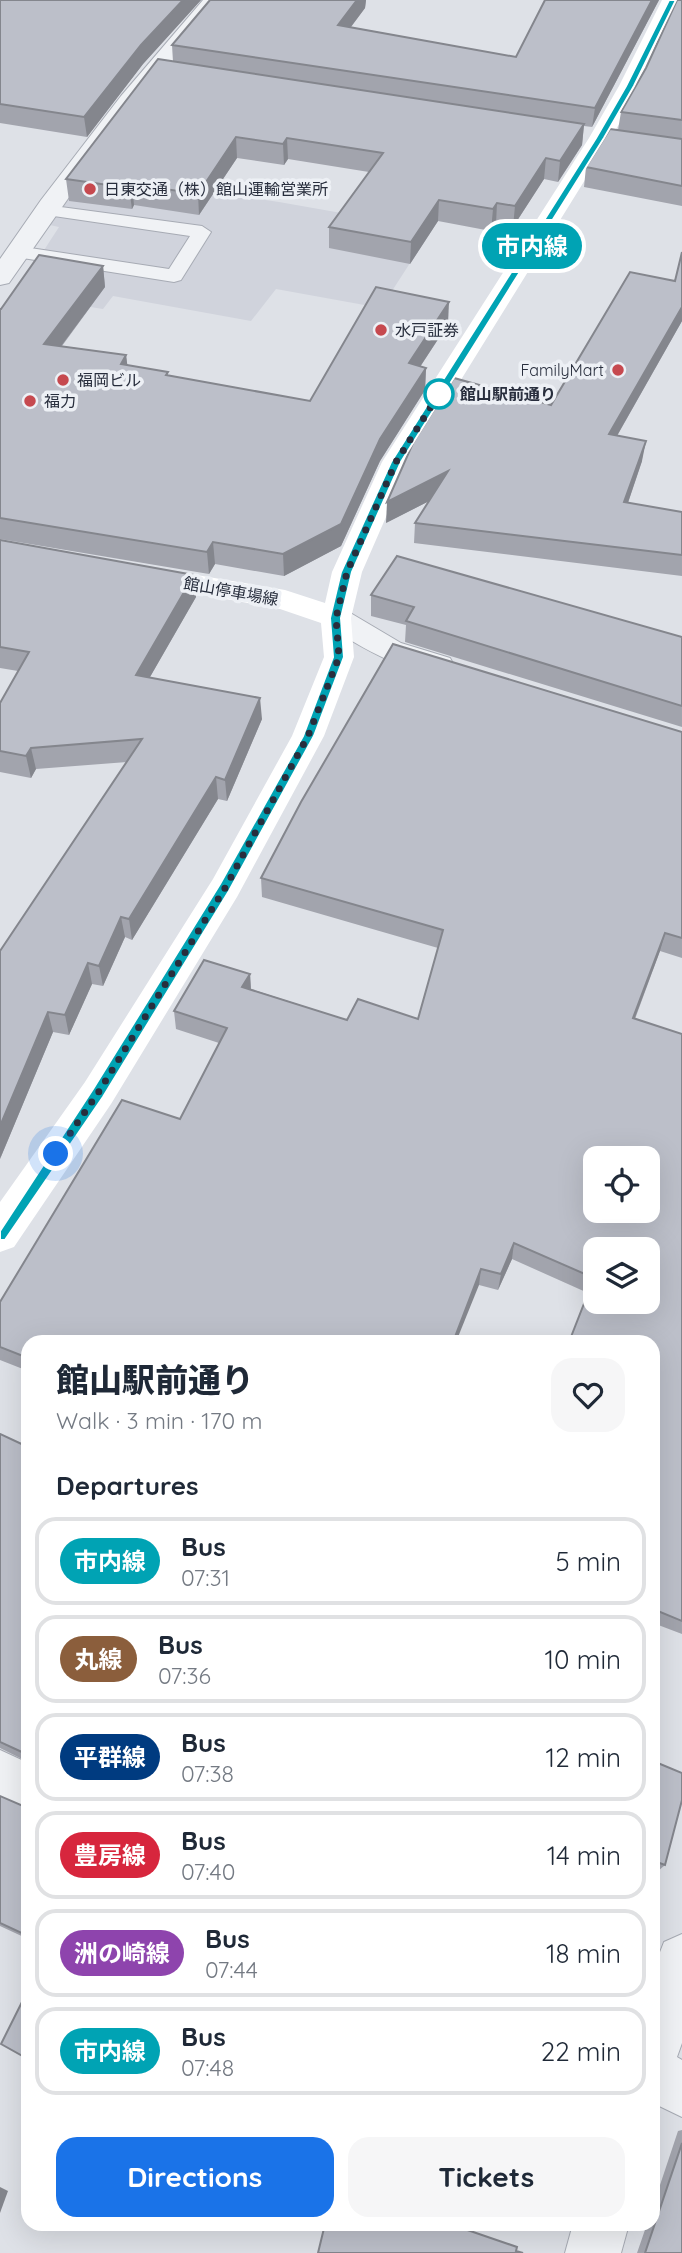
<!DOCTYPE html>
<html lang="en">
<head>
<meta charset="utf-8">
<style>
  :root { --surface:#fff; --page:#f6f6f7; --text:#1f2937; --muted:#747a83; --line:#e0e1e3; --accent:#1a73e8 }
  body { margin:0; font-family:Quicksand,"Noto Sans JP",sans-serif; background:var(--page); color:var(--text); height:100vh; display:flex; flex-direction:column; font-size:26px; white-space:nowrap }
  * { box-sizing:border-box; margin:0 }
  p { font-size:23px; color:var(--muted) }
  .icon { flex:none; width:38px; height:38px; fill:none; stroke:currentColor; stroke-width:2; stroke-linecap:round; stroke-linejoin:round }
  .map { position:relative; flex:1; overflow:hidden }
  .details { position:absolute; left:21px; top:1335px; width:639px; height:896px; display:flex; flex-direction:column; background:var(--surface); border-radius:21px; box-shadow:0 7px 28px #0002 }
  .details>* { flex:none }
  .badge { padding:0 14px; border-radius:23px; font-size:24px; line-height:46px }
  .fabs { position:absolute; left:583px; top:1146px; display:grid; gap:14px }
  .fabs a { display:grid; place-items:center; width:77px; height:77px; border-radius:14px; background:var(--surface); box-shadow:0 7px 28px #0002; font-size:35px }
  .you { position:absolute; width:35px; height:35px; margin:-18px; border:5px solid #fff; border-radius:50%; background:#1a73e8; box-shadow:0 0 0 10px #1a73e833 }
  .map>.badge { position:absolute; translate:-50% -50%; box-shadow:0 0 0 4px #fff }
  h2 { padding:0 35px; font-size:26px; line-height:63px }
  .round { display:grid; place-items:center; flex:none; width:74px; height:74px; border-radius:21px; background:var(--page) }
  .overview { display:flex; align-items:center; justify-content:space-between; height:119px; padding:0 35px }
  h1 { font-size:33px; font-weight:800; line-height:52px }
  .cta { display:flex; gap:14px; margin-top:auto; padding:14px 35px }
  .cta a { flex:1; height:80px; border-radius:21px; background:var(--accent); color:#fff; font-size:28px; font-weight:800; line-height:80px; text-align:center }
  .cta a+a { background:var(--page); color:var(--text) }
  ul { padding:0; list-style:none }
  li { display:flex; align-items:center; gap:21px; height:88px; margin:0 14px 10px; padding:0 21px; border:4px solid var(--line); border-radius:21px }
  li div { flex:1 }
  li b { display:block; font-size:26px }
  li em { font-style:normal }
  li .badge { min-width:77px; font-weight:700; text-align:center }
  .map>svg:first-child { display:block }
</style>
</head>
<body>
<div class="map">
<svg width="682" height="2253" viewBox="0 0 682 2253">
  <rect width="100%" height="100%" fill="#dee1e7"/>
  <path fill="#d0d3dc" d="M86 174 279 202 432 229 381 308 276 289 251 321 113 296 103 309 15 295 59 227 50 225Z"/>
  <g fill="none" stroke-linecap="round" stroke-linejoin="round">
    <defs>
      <path id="lane" d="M46 205 202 226 211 232 181 280 174 282 10 256 8 252 10 248 17 246 169 269 190 236 40 214 37 210 40 206Z"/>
      <g id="street">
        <path d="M203 0H224L109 140 9 283 0 285V259L41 200 121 96Z"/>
        <path d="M336 608 347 611 401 643 450 658 454 665 450 672C416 682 355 643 325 625L321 618 325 611Z"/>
        <path d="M0 1750 28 1763V1813L0 1801Z"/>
        <path d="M682 1934V2043L677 2057 682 2060V2117L653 2103V1970L664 1942Z"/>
        <path d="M573 2224H629L621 2253H565Z"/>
      </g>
    </defs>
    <use href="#lane" stroke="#a7abb4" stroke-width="2"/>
    <use href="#street" stroke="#a7abb4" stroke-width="2"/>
    <use href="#lane" fill="#f0f2f5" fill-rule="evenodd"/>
    <use href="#street" fill="#f0f2f5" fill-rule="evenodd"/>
    <path fill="#fff" fill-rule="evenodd" d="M662 0H682L641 86 611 138 410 462 362 572 351 618 354 657 324 736 237 897 111 1104 14 1247 0 1252V1202L85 1082 213 879 292 736 324 657 321 623 280 609 143 584 133 582 128 575 133 568 143 566 285 590 325 603 332 572 382 462 589 138 619 86Z"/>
  </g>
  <g fill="#a2a4ad">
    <path d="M0 0H201L143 64 87 137 0 123Z"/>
    <path d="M210 0H366L365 8 351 27 516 57 545 0H659L592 127 584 126 582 145 558 182 544 179 513 227 496 224 491 231 438 221 410 264 329 248V227L369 172 288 159 284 165 237 158 199 215 134 205 132 209 69 201 66 179 173 62 172 45Z"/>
    <path d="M682 0V206L584 187 586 167 618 130 621 112 646 68Z"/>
    <path d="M103 266 105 287 62 346 126 355 127 365 168 372V376L310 401 448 324 420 367 426 368 425 390 380 461 341 546 284 576 215 564 209 574 0 539V309Z"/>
    <path d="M675 281 682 321 617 436 642 461 628 503 682 512V576L414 543 415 523 429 501 386 523 551 405Z"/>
    <path d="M0 540 194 575 196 597 150 677 262 719 227 801 218 799 132 940 125 937 103 986 92 984 69 1035 53 1032 0 1159 127 762 36 769 31 778 0 772V703L18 671 0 668Z"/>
    <path d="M371 595 682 637V727L405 642 406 625 371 616Z"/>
    <path d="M682 732V958L660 951 635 1019 682 1034V1634L653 1623V1342L588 1293 512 1259 498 1290 479 1285 28 1342V1371L0 1360V1302L180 1119 219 1043 176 1029 174 1011 250 974 251 989 347 1020 418 1019 438 948 262 897 261 878Z"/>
    <path d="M0 1434 28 1447V1939L0 1926V1796L23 1806 24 1760 0 1748Z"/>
    <path d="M653 1761 665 1865 657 1872 654 1871Z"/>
    <path d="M682 2130V2253H637L647 2224H653V2206L678 2131Z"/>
  </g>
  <g fill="#84868d">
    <path d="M183 0H201L143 64 87 137 84 117 141 45Z"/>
    <path d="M357 0H366L365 8 338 44V25Z"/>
    <path d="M652 0H659L592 127 595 108Z"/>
    <path d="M584 124 582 145 558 182 560 161Z"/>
    <path d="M236 137 237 158 199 215 198 194Z"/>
    <path d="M287 138 288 159 284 165 283 144Z"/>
    <path d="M546 158 544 179 513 227 515 206Z"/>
    <path d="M132 184 134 205 132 209 129 188Z"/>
    <path d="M439 200 438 221 410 264 411 242Z"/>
    <path d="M497 203 496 224 491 231 493 209Z"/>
    <path d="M103 266 105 287 47 365 44 344Z"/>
    <path d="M449 302 448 324 408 385 409 363Z"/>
    <path d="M682 307V321L606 455 609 434Z"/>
    <path d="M126 355 129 377 121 364Z"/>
    <path d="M426 368 425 390 380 461 341 546 284 576 283 554 380 439Z"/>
    <path d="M646 441 642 461 621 523 624 502Z"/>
    <path d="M448 471 447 492 386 523 387 502Z"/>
    <path d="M213 542 215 564 209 574 207 552Z"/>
    <path d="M194 575 196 597 139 696 136 675Z"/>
    <path d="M260 698 262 719 227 801 225 780Z"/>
    <path d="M31 748 36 769 31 778 26 756Z"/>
    <path d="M216 777 218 799 132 940 129 919Z"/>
    <path d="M121 917 125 937 103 986 99 966Z"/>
    <path d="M665 933 660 951 628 1036 633 1018Z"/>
    <path d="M88 963 92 984 69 1035 65 1015Z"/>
    <path d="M250 974 251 992 242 987Z"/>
    <path d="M48 1012 53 1032 0 1159V1126Z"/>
    <path d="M514 1243 512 1259 498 1290 501 1274Z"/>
    <path d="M481 1269 479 1285 456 1342H453Z"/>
    <path d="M0 2187 8 2191 0 2213Z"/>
  </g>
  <g fill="#bcbfc9" stroke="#84868d" stroke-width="2" fill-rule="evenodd">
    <path d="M0 0H183L141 45 84 117 0 104Z"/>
    <path d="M210 0H357L338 25 516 57 545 0H652L595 108 172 45Z"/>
    <path d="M677 0H682V120L621 112 646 68Z"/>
    <path d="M158 59 584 124 560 161 546 158 515 206 497 203 493 209 439 200 411 242 329 227 383 153 287 138 283 144 236 137 198 194 132 184 129 188 66 179Z"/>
    <path d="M610 129 682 139V186L586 167Z"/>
    <path d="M682 252V307L609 434 646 441 624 502 682 512V555L415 523 448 471 387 502 413 443 454 378 551 405 630 272 675 281Z"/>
    <path d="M39 255 103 266 44 344 126 355 121 364 168 372 166 375 310 401 376 287 449 302 409 363 426 368 380 439 341 524 283 554 213 542 207 552 0 518V309H1Z"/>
    <path d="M0 540 194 575 136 675 260 698 225 780 216 777 129 919 121 917 99 966 88 963 65 1015 48 1012 0 1126V951L142 739 31 748 26 756 0 751V703L29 652 0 647Z"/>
    <path d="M397 556 682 637V706L406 621 414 607 371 595Z"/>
    <path d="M393 644 682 732V938L665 933 633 1018 682 1034V1621L653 1609V1342H569L594 1278 514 1243 501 1274 481 1269 453 1342H28V1358L0 1347V1302L122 1100 180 1119 227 1028 174 1011 204 960 250 974 242 987 347 1020 358 999 418 1019 443 930 261 878 301 802ZM595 1158H648V1211H595ZM595 1250H648V1302H595Z"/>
    <path d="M0 1434 28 1447V1936L0 1923V1796L23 1806 24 1753 0 1742Z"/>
    <path d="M653 1761 682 1773V1800L665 1865 657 1862 653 1877Z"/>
    <path d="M28 1990V2059L1 2044Z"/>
    <path d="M682 2143V2253H645Z"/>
    <path d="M325 2224H450L517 2247 516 2251 523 2253H318Z"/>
  </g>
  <path fill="#00a3b4" stroke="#fff" stroke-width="2" d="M669 0H676L634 86 604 138 401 462 352 572 341 618 344 657 314 736 229 891 103 1097 5 1240H0V1231L93 1089 220 884 303 736 333 657 330 618 341 572 391 462 596 138 626 86Z"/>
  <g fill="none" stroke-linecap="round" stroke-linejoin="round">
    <path stroke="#282e3d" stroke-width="7" stroke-dasharray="0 12.6" d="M56 1154 98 1093 225 888 308 736 339 657 336 618 347 572 396 462 439 394"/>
  </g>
  <g fill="#c6494f" stroke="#edf0f5" stroke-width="2.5">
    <circle cx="90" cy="189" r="7"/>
    <circle cx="381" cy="330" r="7"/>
    <circle cx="618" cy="370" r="7"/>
    <circle cx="63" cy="380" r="7"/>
    <circle cx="30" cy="401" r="7"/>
  </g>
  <circle fill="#fff" stroke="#00a3b4" stroke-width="3.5" cx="439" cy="394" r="14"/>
  <g text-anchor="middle" stroke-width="7" stroke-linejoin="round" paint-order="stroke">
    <g font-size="16" fill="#282e3d" stroke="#edf0f5" text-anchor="start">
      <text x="104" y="195">日東交通（株）館山運輸営業所</text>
      <text x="395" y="336">水戸証券</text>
      <text x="604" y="376" text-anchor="end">FamilyMart</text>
      <text x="77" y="386">福岡ビル</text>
      <text x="44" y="407">福力</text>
    </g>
    <g font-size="16" font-weight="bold" fill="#282e3d" stroke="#edf0f5" text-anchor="start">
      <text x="460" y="400">館山駅前通り</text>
    </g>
    <g font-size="16" fill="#282e3d" stroke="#edf0f5">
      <text transform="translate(231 591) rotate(10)" y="6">館山停車場線</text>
    </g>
  </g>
</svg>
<div class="fabs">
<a><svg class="icon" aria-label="locate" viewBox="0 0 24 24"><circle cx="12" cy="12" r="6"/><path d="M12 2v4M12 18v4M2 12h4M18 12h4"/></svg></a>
<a><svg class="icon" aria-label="layers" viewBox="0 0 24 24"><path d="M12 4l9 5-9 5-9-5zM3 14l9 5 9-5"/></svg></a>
</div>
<div class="you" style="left:56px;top:1154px"></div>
<b class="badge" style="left:532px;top:246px;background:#00a3b4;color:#fff">市内線</b>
<section class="details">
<div class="overview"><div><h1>館山駅前通り</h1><p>Walk · 3 min · 170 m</p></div><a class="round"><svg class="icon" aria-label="heart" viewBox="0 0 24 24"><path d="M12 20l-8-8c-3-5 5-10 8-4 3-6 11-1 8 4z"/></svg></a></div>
<h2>Departures</h2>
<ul>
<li><span class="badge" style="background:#00a3b4;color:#fff">市内線</span><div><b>Bus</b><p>07:31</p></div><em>5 min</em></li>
<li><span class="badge" style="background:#8b5e3c;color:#fff">丸線</span><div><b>Bus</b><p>07:36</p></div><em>10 min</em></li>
<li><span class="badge" style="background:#003b80;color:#fff">平群線</span><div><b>Bus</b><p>07:38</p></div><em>12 min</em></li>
<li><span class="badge" style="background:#d7263d;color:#fff">豊房線</span><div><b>Bus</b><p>07:40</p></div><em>14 min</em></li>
<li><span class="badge" style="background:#8e44ad;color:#fff">洲の崎線</span><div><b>Bus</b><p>07:44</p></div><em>18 min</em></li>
<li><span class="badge" style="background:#00a3b4;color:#fff">市内線</span><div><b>Bus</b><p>07:48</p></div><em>22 min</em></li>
</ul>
<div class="cta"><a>Directions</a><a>Tickets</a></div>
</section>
</div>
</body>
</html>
